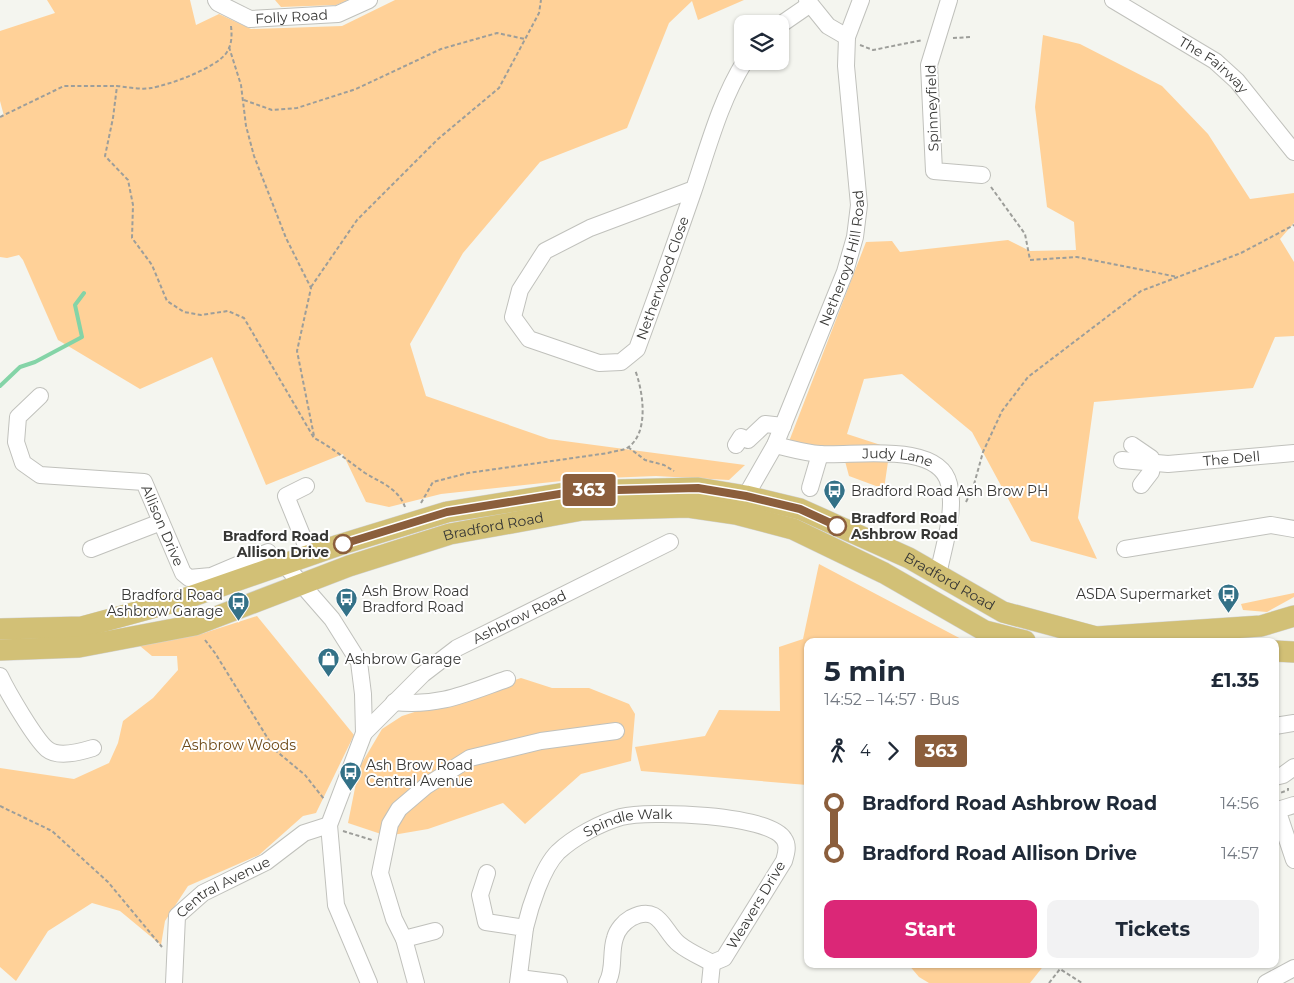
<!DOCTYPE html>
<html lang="en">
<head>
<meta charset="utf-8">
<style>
  :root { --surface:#fff; --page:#f2f2f3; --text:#1f2937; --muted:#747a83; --accent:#db2777 }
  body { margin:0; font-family:Montserrat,sans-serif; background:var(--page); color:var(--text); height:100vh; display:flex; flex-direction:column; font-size:19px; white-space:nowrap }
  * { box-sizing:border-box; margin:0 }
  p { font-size:16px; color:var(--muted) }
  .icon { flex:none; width:28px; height:28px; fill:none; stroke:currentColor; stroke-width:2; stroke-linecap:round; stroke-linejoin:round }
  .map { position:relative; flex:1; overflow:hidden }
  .drawer { position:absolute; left:804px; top:638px; width:475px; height:330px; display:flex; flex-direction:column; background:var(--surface); border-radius:10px; box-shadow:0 1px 4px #0004 }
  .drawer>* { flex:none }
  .badge { padding:0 10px; border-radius:4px; font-size:18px; line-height:32px }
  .fabs { position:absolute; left:734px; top:15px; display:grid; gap:10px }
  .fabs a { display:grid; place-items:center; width:55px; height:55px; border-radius:10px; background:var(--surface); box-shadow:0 1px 4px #0004; font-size:25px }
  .map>.badge { position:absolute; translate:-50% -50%; box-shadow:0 0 0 2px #fff }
  .legs { display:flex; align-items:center; gap:8px; height:55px; padding:0 20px; font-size:16px }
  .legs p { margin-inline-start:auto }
  .headline { display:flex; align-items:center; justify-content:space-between; height:85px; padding:0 20px }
  h1 { font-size:28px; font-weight:700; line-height:38px }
  .primary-button { display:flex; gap:10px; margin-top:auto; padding:10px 20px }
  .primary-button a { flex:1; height:58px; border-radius:10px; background:var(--accent); color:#fff; font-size:20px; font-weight:700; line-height:58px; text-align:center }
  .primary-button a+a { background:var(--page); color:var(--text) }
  ul { padding:0 20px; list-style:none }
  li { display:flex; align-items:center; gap:18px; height:50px; font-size:19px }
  li i { display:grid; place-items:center; width:8px; height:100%; margin:0 6px; background:currentColor }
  li i::after { content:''; width:12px; height:12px; margin:-6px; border:4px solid; border-radius:50%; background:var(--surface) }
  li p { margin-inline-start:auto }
  li:first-child i { background:linear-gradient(#0000 50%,currentColor 0) }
  li:last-child i { background:linear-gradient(currentColor 50%,#0000 0) }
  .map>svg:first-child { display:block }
</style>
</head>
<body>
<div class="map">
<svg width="1294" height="983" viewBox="0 0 1294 983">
  <rect width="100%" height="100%" fill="#f4f5ef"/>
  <g fill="#ffd198">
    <path d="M47 0H190L196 25 219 14 251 29 342 26 395 0H744L698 20 692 1 669 23 627 128 540 162 463 253 410 344 426 396 549 439 745 465 729 480 656 476 580 479 441 494 389 507 366 502 343 454 266 485 212 357 140 389 58 340 23 260 19 255 7 258 0 257V118L4 116 0 101V31L55 13Z"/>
    <path d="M275 0H348L336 5 281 7Z"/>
    <path d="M1043 35 1080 44 1162 86 1208 134 1250 199 1294 193V223L1280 239 1294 262V336L1275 337 1253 388 1094 402 1078 518 1097 559 1031 541 972 432 902 374 864 379 847 434 890 448 884 489 849 476 842 450 788 444 866 242 892 241 900 252 1008 240 1030 251 1076 250 1074 222 1047 207 1035 107Z"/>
    <path d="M819 564 965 641H808L807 785 641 771 635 747 705 736 719 710 780 711 779 647 803 639Z"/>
    <path d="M1294 593V597L1267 612 1243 610 1241 604Z"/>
    <path d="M257 616 354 735 316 813 303 816 259 855 188 886 165 921 161 945 120 911 92 903 48 931 16 981 0 967V768L74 779 109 763 118 743 123 721 153 698 178 670 177 656H152L140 646 201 634Z"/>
    <path d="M521 678 552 688H589L629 704 635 714 631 761 581 774 525 824 503 803 428 829 387 836 348 823 359 768 382 729 402 716Z"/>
    <path d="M908 964H1045L1030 983H929L919 977Z"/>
  </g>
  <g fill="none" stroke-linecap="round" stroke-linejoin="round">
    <path stroke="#84d4a7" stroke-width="4" d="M0 386 20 367 35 362 82 337 75 305 84 293"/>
    <defs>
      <g id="minor">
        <path id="s1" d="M216 0 218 3 250 19 338 14 369 0"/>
        <path d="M807 0 828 26 847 37"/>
        <path d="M949 0 929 65 934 171 982 175"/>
        <path id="s2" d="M1113 0 1215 61 1237 81 1294 152"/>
        <path d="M780 25 809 5"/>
        <path id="s3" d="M694 189 590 228 545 251 520 290 513 317 529 339 599 363 621 362 637 349C656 297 675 244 693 192 708 148 720 101 745 61"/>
        <path id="s4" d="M40 396 18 417 16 442 23 463 40 475 144 482 183 573 189 578 211 576 268 552 274 568"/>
        <path d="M736 445 741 437 748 440 765 424 783 426"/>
        <path id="s5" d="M775 445C789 448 805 453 820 454 851 457 939 440 949 484 956 512 943 548 938 575"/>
        <path d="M1132 445 1151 458 1153 463 1151 472 1141 485"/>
        <path id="s6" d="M1122 460 1168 464 1294 453"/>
        <path d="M306 486 286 496 310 555"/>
        <path d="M810 488 820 454"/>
        <path id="s7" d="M740 506 775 445 845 272 855 237 859 205 846 66 847 37 861 0"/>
        <path d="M91 549 161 522"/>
        <path d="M1125 549 1271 525 1294 529"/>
        <path d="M284 564 332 619 359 662 363 694 364 733 329 825 336 905 369 983"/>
        <path d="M0 676C7 691 35 739 47 749 58 758 80 752 93 748"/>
        <path d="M394 702C439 707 467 693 507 679"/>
        <path d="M1275 726 1294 723"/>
        <path id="s8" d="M364 733 423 674 457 648 670 542"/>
        <path d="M1275 777 1283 775 1294 767"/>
        <path d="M1294 805 1281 809 1278 812 1294 860"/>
        <path d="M487 873 480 895 486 922 525 928 518 983"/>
        <path id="s9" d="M525 928C530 907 542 868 558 852 574 837 600 823 621 817 648 810 769 814 784 839 789 846 786 854 784 861L724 958 712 963C701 957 689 952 679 944 663 931 660 903 631 918 624 922 617 930 615 938 610 953 615 969 607 983"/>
        <path d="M404 939 435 931"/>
        <path d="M519 978 559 983"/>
        <path id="s10" d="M174 983 177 916 203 893 266 862 304 833 329 825"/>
        <path d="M416 983 404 939 394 919 380 873 390 824 399 809 426 786 470 758 541 741 616 731"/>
        <path d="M710 983 712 963"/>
        <path d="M1266 983 1294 968"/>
      </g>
      <g id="major">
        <path id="s11" d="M0 629 82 627 181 600 339 545 447 512 578 491 698 488 746 496 800 509 909 558 1003 612 1096 637 1261 626 1294 616"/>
        <path id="s12" d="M0 650 79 647 195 625 349 566 450 534 582 510 688 507 736 514 793 529 884 573 985 631 1025 641"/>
        <path d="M1275 651 1294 652"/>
      </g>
    </defs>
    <use href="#minor" stroke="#c0c1bc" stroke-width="18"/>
    <use href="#major" stroke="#d3d3d3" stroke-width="22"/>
    <g stroke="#9d9e9a" stroke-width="2" stroke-dasharray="4 2.5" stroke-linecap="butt">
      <path d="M231 26C232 35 232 44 227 52 217 68 169 85 151 88 141 90 128 87 117 86L113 118 105 156 128 180 133 205 132 238 152 265 167 301 184 312 201 315 228 311 244 318 314 438C333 448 348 461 365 473 381 483 398 488 405 507"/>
      <path d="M953 38 972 37"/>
      <path d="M860 45 873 50 923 40"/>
      <path d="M229 47 241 85 246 126 254 156 286 238 311 288 297 351 314 436"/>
      <path d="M244 100 272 110 297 108 356 89 441 49 497 33 525 39"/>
      <path d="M0 117 64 86H117"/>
      <path d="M991 187 1025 234 1030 260 1077 257 1178 277"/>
      <path d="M311 287 357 220 438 139 499 88 539 13 541 0"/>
      <path d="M628 447 645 460 664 465 674 471"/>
      <path d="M966 502 973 488 983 452 1002 411 1028 377 1141 291 1241 253 1294 225"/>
      <path d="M421 503 433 482 468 473 608 453C613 451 622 451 627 448 650 434 643 390 635 370"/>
      <path d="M205 640 215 653 275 750 305 775 324 799"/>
      <path d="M1275 753 1278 763"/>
      <path d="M1275 795 1288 790V788"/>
      <path d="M0 806 52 831 108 882 162 947"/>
      <path d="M343 831 372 840"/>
      <path d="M1049 983 1060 969 1082 983"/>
    </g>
    <use href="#minor" stroke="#fff" stroke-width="16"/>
    <use href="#major" stroke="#d2c076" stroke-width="21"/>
  </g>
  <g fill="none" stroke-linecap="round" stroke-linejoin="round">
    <defs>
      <path id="line-1" d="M343 544 447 512 578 491 698 488 746 496 800 509 837 526"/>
    </defs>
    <use href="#line-1" stroke="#fff" stroke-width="11"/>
    <use href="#line-1" stroke="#8b5e3c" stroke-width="8"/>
  </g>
  <defs>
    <symbol id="bus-pin" viewBox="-11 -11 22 30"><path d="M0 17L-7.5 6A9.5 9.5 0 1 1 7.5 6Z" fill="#337187" stroke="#fff"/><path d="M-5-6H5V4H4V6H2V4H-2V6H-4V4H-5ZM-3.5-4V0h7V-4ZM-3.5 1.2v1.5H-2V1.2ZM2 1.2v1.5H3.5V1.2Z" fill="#fff"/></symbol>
    <symbol id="shop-pin" viewBox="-11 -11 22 30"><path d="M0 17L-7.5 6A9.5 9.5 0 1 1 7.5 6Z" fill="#337187" stroke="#fff"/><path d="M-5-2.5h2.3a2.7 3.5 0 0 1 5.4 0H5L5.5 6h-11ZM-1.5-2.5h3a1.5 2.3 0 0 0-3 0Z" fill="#fff"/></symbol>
  </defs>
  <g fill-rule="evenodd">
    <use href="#bus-pin" x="822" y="478" width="25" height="34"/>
    <use href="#bus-pin" x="1216" y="582" width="25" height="34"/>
    <use href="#bus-pin" x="334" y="586" width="25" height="34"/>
    <use href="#bus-pin" x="226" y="590" width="25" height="34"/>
    <use href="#shop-pin" x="316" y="646" width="25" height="34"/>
    <use href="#bus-pin" x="338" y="760" width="25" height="34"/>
  </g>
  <g fill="#fff" stroke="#8b5e3c" stroke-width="2.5">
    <circle cx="837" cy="526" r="9"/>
    <circle cx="343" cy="544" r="9"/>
  </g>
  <g text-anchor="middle" stroke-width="4" stroke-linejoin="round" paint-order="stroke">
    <g font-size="14" fill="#373735" stroke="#fff">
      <text dy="5" stroke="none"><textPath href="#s1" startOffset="81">Folly Road</textPath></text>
      <text dy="5" stroke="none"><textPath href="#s2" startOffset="120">The Fairway</textPath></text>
      <text transform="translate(932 108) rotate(-92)" y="5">Spinneyfield</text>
      <text dy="5" stroke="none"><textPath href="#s7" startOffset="270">Netheroyd Hill Road</textPath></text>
      <text dy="5" stroke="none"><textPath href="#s3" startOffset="455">Netherwood Close</textPath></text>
      <text dy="5" stroke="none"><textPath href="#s6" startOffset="110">The Dell</textPath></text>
      <text dy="5" stroke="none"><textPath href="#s5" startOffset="124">Judy Lane</textPath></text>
      <text dy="5" stroke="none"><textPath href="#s4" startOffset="250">Allison Drive</textPath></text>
      <text dy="5" stroke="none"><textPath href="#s12" startOffset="512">Bradford Road</textPath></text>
      <text dy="5" stroke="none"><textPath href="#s11" startOffset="988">Bradford Road</textPath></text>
      <text dy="5" stroke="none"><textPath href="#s8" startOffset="196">Ashbrow Road</textPath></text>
      <text dy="5" stroke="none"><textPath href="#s9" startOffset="162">Spindle Walk</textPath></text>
      <text dy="5" stroke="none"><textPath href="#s10" startOffset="122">Central Avenue</textPath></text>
      <text transform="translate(756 905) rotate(-59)" y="5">Weavers Drive</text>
    </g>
    <g font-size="14" fill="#373735" stroke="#fff" text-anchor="start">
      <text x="851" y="496">Bradford Road Ash Brow PH</text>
      <text x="362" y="596">Ash Brow Road<tspan x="362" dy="16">Bradford Road</tspan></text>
      <text x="1212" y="599" text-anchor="end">ASDA Supermarket</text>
      <text x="223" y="600" text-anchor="end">Bradford Road<tspan x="223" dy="16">Ashbrow Garage</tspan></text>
      <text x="345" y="664">Ashbrow Garage</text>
      <text x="366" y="770">Ash Brow Road<tspan x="366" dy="16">Central Avenue</tspan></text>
    </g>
    <g font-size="14" font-weight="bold" fill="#373735" stroke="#fff" text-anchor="start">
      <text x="851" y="523">Bradford Road<tspan x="851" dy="16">Ashbrow Road</tspan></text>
      <text x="329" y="541" text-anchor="end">Bradford Road<tspan x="329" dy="16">Allison Drive</tspan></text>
    </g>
    <g font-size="14" fill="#6d4a19" stroke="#fff">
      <text x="239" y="750">Ashbrow Woods</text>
    </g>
  </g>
</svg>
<div class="fabs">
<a><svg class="icon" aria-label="layers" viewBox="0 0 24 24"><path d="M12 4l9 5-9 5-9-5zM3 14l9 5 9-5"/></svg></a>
</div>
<b class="badge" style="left:589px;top:490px;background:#8b5e3c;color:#fff">363</b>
<section class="drawer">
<div class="headline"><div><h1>5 min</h1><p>14:52 – 14:57 · Bus</p></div><b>£1.35</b></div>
<div class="legs"><svg class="icon" aria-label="walk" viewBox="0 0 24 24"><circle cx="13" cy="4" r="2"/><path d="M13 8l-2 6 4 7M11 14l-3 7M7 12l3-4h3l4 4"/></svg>4<svg class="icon" aria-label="forward" viewBox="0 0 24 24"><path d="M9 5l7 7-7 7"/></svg><b class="badge" style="background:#8b5e3c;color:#fff">363</b></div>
<ul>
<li><i style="color:#8b5e3c"></i><b>Bradford Road Ashbrow Road</b><p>14:56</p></li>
<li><i style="color:#8b5e3c"></i><b>Bradford Road Allison Drive</b><p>14:57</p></li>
</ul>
<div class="primary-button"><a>Start</a><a>Tickets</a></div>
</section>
</div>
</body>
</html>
